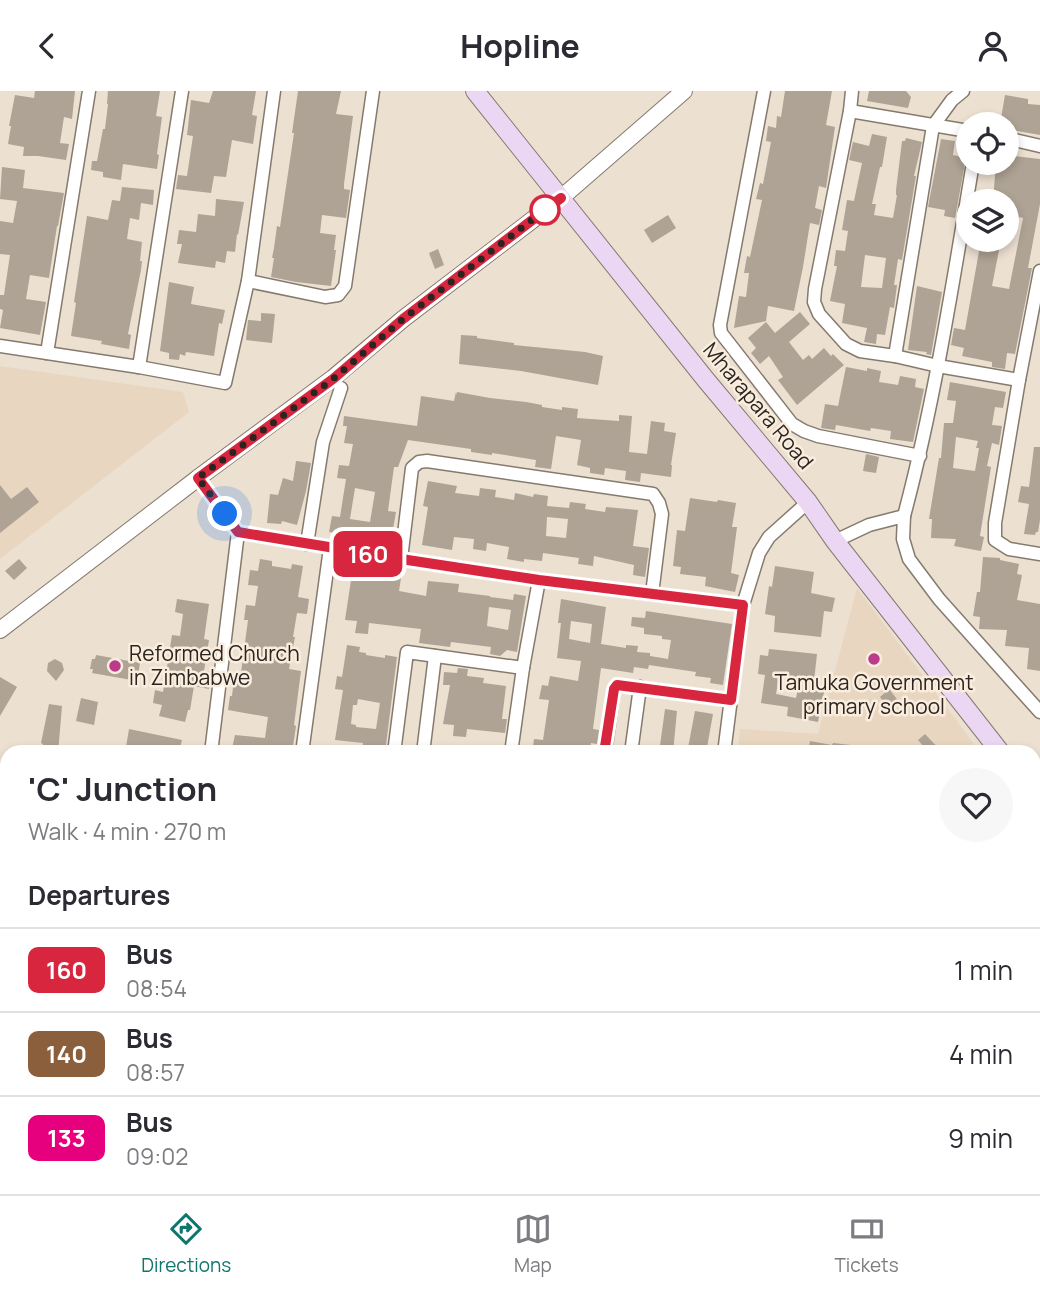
<!DOCTYPE html>
<html lang="en">
<head>
<meta charset="utf-8">
<style>
  :root { --surface:#fff; --page:#f7f7f7; --text:#2b2b33; --muted:#7c7c81; --line:#e1e1e2; --accent:#0f766e }
  body { margin:0; font-family:Manrope,sans-serif; background:var(--page); color:var(--text); height:100vh; display:flex; flex-direction:column; font-size:26px; white-space:nowrap }
  * { box-sizing:border-box; margin:0 }
  p { font-size:23px; color:var(--muted) }
  .icon { flex:none; width:38px; height:38px; fill:none; stroke:currentColor; stroke-width:2; stroke-linecap:round; stroke-linejoin:round }
  .map { position:relative; flex:1; overflow:hidden }
  .sheet { position:absolute; left:0px; top:654px; width:1041px; height:450px; display:flex; flex-direction:column; background:var(--surface); border-radius:21px 21px 0 0; box-shadow:0 4px 10px #0003 }
  .sheet>* { flex:none }
  .badge { padding:0 14px; border-radius:10px; font-size:24px; line-height:46px }
  .fabs { position:absolute; left:956px; top:21px; display:grid; gap:14px }
  .fabs a { display:grid; place-items:center; width:63px; height:63px; border-radius:50%; background:var(--surface); box-shadow:0 4px 10px #0003; font-size:35px }
  .you { position:absolute; width:35px; height:35px; margin:-18px; border:5px solid #fff; border-radius:50%; background:#1a73e8; box-shadow:0 0 0 10px #1a73e833 }
  .map>.badge { position:absolute; translate:-50% -50%; box-shadow:0 0 0 4px #fff }
  h2 { padding:0 28px; font-size:26px; line-height:63px }
  .round { display:grid; place-items:center; flex:none; width:74px; height:74px; border-radius:37px; background:var(--page) }
  .headline { display:flex; align-items:center; justify-content:space-between; height:119px; padding:0 28px }
  h1 { font-size:33px; font-weight:700; line-height:52px }
  ul { padding:0; list-style:none }
  li { display:flex; align-items:center; gap:21px; height:84px; padding:0 28px; border-top:2px solid var(--line) }
  li div { flex:1 }
  li b { display:block; font-size:26px }
  li em { font-style:normal }
  li .badge { min-width:77px; font-weight:700; text-align:center }
  header { display:flex; justify-content:space-between; align-items:center; height:91px; padding:0 28px; background:var(--surface); font-size:32px; font-weight:700 }
  .tabs { display:flex; justify-content:space-around; align-items:center; height:98px; border-top:2px solid var(--line); background:var(--surface); font-size:19px; color:var(--muted) }
  .tabs a { display:grid; justify-items:center; gap:4px }
  .tabs .selected { color:var(--accent) }
  .map>svg:first-child { display:block }
</style>
</head>
<body>
<header><svg class="icon" aria-label="back" viewBox="0 0 24 24"><path d="M15 5l-7 7 7 7"/></svg>Hopline<svg class="icon" aria-label="person" viewBox="0 0 24 24"><circle cx="12" cy="8" r="4"/><path d="M4 21q1-7 8-7t8 7"/></svg></header>
<div class="map">
<svg width="1040" height="1103" viewBox="0 0 1040 1103">
  <rect width="100%" height="100%" fill="#ece0d1"/>
  <g fill="#e8d6c1">
    <path d="M0 275 183 301 189 321 0 468Z"/>
    <path d="M857 497 980 661 737 662 740 638 818 643Z"/>
    <path d="M1034 735 1040 742V827L1034 831Z"/>
  </g>
  <g fill="#aea394" fill-rule="evenodd">
    <path d="M35 0H75L72 28 64 26 60 52 69 53 66 69 38 65H23L24 56 8 53 11 35H9L15 4 34 7Z"/>
    <path d="M108 0H160L156 25 162 26 157 63 159 64 157 78 123 73 121 89 103 86V81L91 79 92 70H97L103 38H105L108 13H107Z"/>
    <path d="M213 0H256L252 24 257 25 253 53 232 49 226 86 214 85 211 102 176 98 178 84 187 85 193 45 187 44 191 9 209 12Z"/>
    <path d="M298 0H341L336 23 353 25 344 93V98L350 99 346 127 322 124 320 142 336 144 334 159H336L331 195 296 191 271 186 274 167H272L274 157 277 135 280 136 294 42H292Z"/>
    <path d="M785 0H832L826 34 835 36 826 97 819 95 815 117 822 119 819 134 810 132 803 176 794 220 768 215 766 230 734 237 739 205 746 206 749 182H744L747 165 750 166 762 109 756 108 760 92 763 93 771 51 766 50 768 35 776 37 777 25 781 26Z"/>
    <path d="M869 0H906L911 6 908 17 867 10Z"/>
    <path d="M1005 4 1028 8V13L1040 14V44L1006 38V33H1000Z"/>
    <path d="M872 43 887 46 882 76H880L872 113H876L874 124 893 127 897 104H896V99L902 50H905L906 47 922 51 914 85H916L902 169 898 168 894 194H897L894 217 890 216 885 244 877 243 876 253 864 251 867 237 842 232 845 213 830 210 837 175H834L836 159 845 160 848 140 842 139 847 109 854 110 862 72 849 69 853 51 869 55ZM865 164 886 167 882 197 861 196Z"/>
    <path d="M941 48 955 50 953 64 966 67 955 127 944 125 945 119 928 116Z"/>
    <path d="M1006 64 1040 68V113L1028 177H1032L1015 263 1007 262 1005 278 992 276V271L962 265 964 257 951 254 954 237 965 239 981 149H1001L992 195 1009 198 1023 127 1006 123V110H993L996 72H1006Z"/>
    <path d="M2 76 25 79 23 97 64 102 58 135H57L49 187 30 184 26 208 46 211 40 244 0 237 3 219 0 218V204H4L10 164 0 163V130L13 132 17 110 0 108Z"/>
    <path d="M122 96 154 99 153 114 141 112 139 129 130 127 127 148 142 151 140 170H142L141 179 128 243 131 244 129 258 101 253 102 250 71 245 76 212 74 211 87 125 108 129 112 109 120 110Z"/>
    <path d="M216 108 244 111 238 144 237 143 235 161 227 160 225 172 216 170 215 177 178 172 182 153H177L179 139 196 141 198 123 215 125Z"/>
    <path d="M668 124 676 137 652 152 644 139Z"/>
    <path d="M438 158 444 174 435 178 429 162Z"/>
    <path d="M169 191 194 196 191 213 225 219 222 233 219 232 214 265 186 261 185 265 180 263 179 269 169 268V262L160 260Z"/>
    <path d="M917 195 942 201 931 264 926 263 927 261 908 259Z"/>
    <path d="M800 221 810 233 789 251 803 269 809 264 812 268 824 257 831 265 833 263 844 274 797 314 778 289 783 286 769 265 760 273 751 262 756 257 748 247 766 231 775 242Z"/>
    <path d="M261 222 275 223 272 252 246 249 248 229 261 230Z"/>
    <path d="M461 244 477 245V247L514 252V254L585 261 603 265 598 294 521 280 459 273Z"/>
    <path d="M846 276 867 280V277L881 280 879 291 898 294 900 285 916 288 915 296 924 298 913 351 890 348 891 340 871 337 870 340 836 334 835 339 821 337 825 313 838 315Z"/>
    <path d="M950 291 1006 301 1003 317 995 316 992 334 1002 335 999 354 992 352 987 375 991 376 980 445 984 446 981 460 954 455 956 448 931 447 932 428H929L939 367H941L944 332H953L956 310 947 309ZM956 346 978 350 976 357H979L975 380 953 377Z"/>
    <path d="M456 301 457 304V301L490 307 526 311 542 314V316L562 319V316L578 318 577 327 619 330V324L632 325 629 361 647 363 651 330 665 332 664 340 676 342 671 374H672L671 386 641 382 640 391 625 389 626 380 605 377 604 384 590 382V377L577 374 581 349 556 345 551 378 535 376 536 369 492 362V364L471 361V358L408 349 398 376H394L388 420 396 421 390 455 367 451V447L329 441 332 425 340 426 346 388 337 387 339 374 349 375 353 353 344 352 347 335H343L344 325 417 335 421 305 454 310ZM355 397 375 401 370 431 350 428Z"/>
    <path d="M1034 356H1040V429L1038 441H1036L1035 444 1024 443 1029 413 1018 411 1021 395 1029 396Z"/>
    <path d="M866 363 879 366 876 382 863 380Z"/>
    <path d="M296 370 311 372 306 400 297 434 282 430 281 433 267 432 270 403 278 404 283 387 293 390Z"/>
    <path d="M428 390 457 395 455 402 479 405 480 397 496 399 495 406 514 409 515 402 533 406 534 403 548 405 547 415 569 417 570 411 586 413 585 418 605 421 606 416 638 419 633 455 649 457 645 486 633 484 634 474 594 465 593 475 578 473 579 467 543 462 542 470 524 468V471L507 468 509 456 487 452 486 460 473 458 474 448 454 446 452 459 422 454 428 416 423 415ZM547 426 568 428 566 447 546 445Z"/>
    <path d="M0 394 11 408 27 396 39 411 0 442Z"/>
    <path d="M690 407 717 411 718 409 736 412 732 436H737L731 482 739 484 735 501 705 495 706 486 680 483 681 476 673 475 677 439 685 440Z"/>
    <path d="M983 466 1000 467V469L1019 473 1017 483 1022 484 1017 509 1040 513V580L1027 578 1029 557 1005 555 1007 539 979 538 980 526 973 525 977 501H980Z"/>
    <path d="M19 468 27 477 14 489 5 480Z"/>
    <path d="M260 468 272 470V475L291 478 292 473 303 475 298 506 309 508 307 523 297 522 293 546H295L289 578 301 580 294 634 296 635 292 662H231L235 644 265 647 268 626 228 619 230 605H232L234 588 240 589 248 529H244L246 514 255 515 258 495 248 494 250 479 258 480Z"/>
    <path d="M775 475 814 481 811 502 835 507 832 521 824 520 821 546 774 541 775 525 765 523 769 495 772 496Z"/>
    <path d="M353 476 381 480 380 484 401 487 399 500 426 505 428 490 459 493 458 501 490 505V506L513 509 514 503 526 505 517 561 507 559 500 565 490 563 491 556 451 551 450 556 419 552 421 538 369 532 368 543 355 542 357 530 345 529ZM489 516 511 519 508 539 487 535Z"/>
    <path d="M177 508 209 513 204 548 209 549 204 580 211 581 209 598 194 595 190 619H188L185 631 159 625 162 614 153 612 155 599 163 601 172 544 180 545 183 523 175 521Z"/>
    <path d="M561 508 606 516 601 553 626 557V554L638 555 637 561 650 562V565L668 568 671 549 662 548V545L644 543V537L631 535 632 526 645 527 646 520 732 533 723 594 710 592 711 587 695 585 696 581 649 574 648 578 634 576 633 582 601 577 593 638 599 639 597 653 591 652 590 662H532L534 648 543 649 549 609 539 608 542 594 548 595 550 585 578 590 581 570 557 567 561 532H558ZM571 530 592 533 590 552 569 548Z"/>
    <path d="M347 554 360 556 359 561 366 562V564L385 567V564L397 566 385 662H362L363 652 335 649 343 599 335 598 337 585 342 586ZM358 608 380 612 376 638 356 636V634L351 633 353 614H357Z"/>
    <path d="M769 558 817 563 813 599 824 601 818 631 787 625 788 616 761 612 765 584 758 583 760 564 768 565ZM779 586 800 588 796 607 776 603Z"/>
    <path d="M96 564 140 572 137 590 92 582 93 578H90L92 568H95Z"/>
    <path d="M55 568 62 572 64 579 56 590 47 580 48 572Z"/>
    <path d="M458 577 468 578 467 585 484 587 483 592 506 595 502 628H507L505 642 467 638 466 646 453 645 454 634 443 633 450 594H443L444 581 457 582Z"/>
    <path d="M0 586 17 596 0 625Z"/>
    <path d="M889 598 900 612 890 619 880 606Z"/>
    <path d="M81 607 98 611 94 634 76 630Z"/>
    <path d="M49 613 62 615 58 662H43L44 658H42L43 653 41 652Z"/>
    <path d="M665 618 677 620 673 662H659Z"/>
    <path d="M695 620 713 623 706 662H687Z"/>
    <path d="M129 638 182 649 179 662H125Z"/>
    <path d="M925 643 943 662H929L918 649Z"/>
    <path d="M810 650 832 654 833 652 860 655V662H808Z"/>
  </g>
  <g fill="none" stroke-linecap="round" stroke-linejoin="round">
    <defs>
      <g id="minor">
        <path d="M764 0 720 234 721 242 792 333 804 340 818 345 920 365"/>
        <path d="M852 0 850 20 815 198 814 211 819 223 846 253 860 260 895 265 938 275 1019 289"/>
        <path d="M850 20 968 40"/>
        <path d="M1006 47 1040 55"/>
        <path d="M1040 180 1019 289 995 432V449L1009 458 1040 463"/>
        <path d="M248 190 325 206 338 204 345 195 373 0"/>
        <path d="M0 255 139 276 225 292 248 190 274 0"/>
        <path d="M47 262 89 0"/>
        <path d="M895 265 933 35 952 9 963 0"/>
        <path d="M139 276 182 0"/>
        <path d="M198 387 238 441"/>
        <path d="M904 425 903 448 909 468 939 508 1040 621"/>
        <path d="M835 450 869 434 904 425C935 309 953 190 973 72"/>
        <path d="M307 453 323 351 341 297"/>
        <path d="M401 468 412 377 419 371 427 370 653 403 659 412 662 423 652 503"/>
        <path d="M211 662 238 441 401 468 539 489 743 514"/>
        <path d="M302 662 330 457"/>
        <path d="M394 662 407 561 523 577"/>
        <path d="M423 662 435 565"/>
        <path d="M511 662 523 577 539 489"/>
        <path d="M605 662 614 598 617 594 731 609"/>
        <path d="M631 662 640 596"/>
        <path d="M724 662 743 514 759 462 769 446 808 411"/>
        <path d="M1034 923 1040 920"/>
        <path d="M0 1008 7 1005"/>
        <path d="M1034 1048 1040 1057"/>
        <path d="M613 1097 616 1103"/>
        <path d="M728 1097 732 1103"/>
        <path d="M849 1097 852 1103"/>
        <path d="M960 1097 964 1103"/>
        <path d="M745 1103 755 1097"/>
      </g>
      <path id="tertiary" d="M0 539 198 387 333 287 403 228 561 107 684 0"/>
      <g id="secondary">
        <path d="M475 0 706 289 808 411 835 450 1001 662"/>
        <path d="M1034 704 1040 712"/>
      </g>
    </defs>
    <use href="#minor" stroke="#857a6d" stroke-width="15"/>
    <use href="#tertiary" stroke="#857a6d" stroke-width="18"/>
    <use href="#secondary" stroke="#857a6d" stroke-width="20"/>
    <use href="#minor" stroke="#fff" stroke-width="12"/>
    <use href="#tertiary" stroke="#fff" stroke-width="16"/>
    <use href="#secondary" stroke="#ebd7f4" stroke-width="18"/>
  </g>
  <g fill="none" stroke-linecap="round" stroke-linejoin="round">
    <defs>
      <path id="line" d="M561 107 403 228 333 288 198 387 238 441 401 468 539 489 743 514 731 609 617 594 614 598 604 662"/>
    </defs>
    <use href="#line" stroke="#fff" stroke-width="16"/>
    <use href="#line" stroke="#d7263d" stroke-width="10"/>
    <path stroke="#2a2520" stroke-width="7" stroke-dasharray="0 12.6" d="M225 423 198 387 333 288 403 228 545 119"/>
  </g>
  <circle fill="#fff" stroke="#d7263d" stroke-width="3.5" cx="545" cy="119" r="14"/>
  <g fill="#b93b89" stroke="#faedde" stroke-width="2.5">
    <circle cx="874" cy="568" r="7"/>
    <circle cx="115" cy="575" r="7"/>
  </g>
  <g text-anchor="middle" stroke-width="5" stroke-linejoin="round" paint-order="stroke">
    <g font-size="21" fill="#2a2520" stroke="#faedde">
      <text transform="translate(758 315) rotate(50)" y="7">Mharapara Road</text>
    </g>
    <g font-size="21" fill="#2a2520" stroke="#faedde" text-anchor="start">
      <text x="129" y="570">Reformed Church<tspan x="129" dy="24">in Zimbabwe</tspan></text>
      <text x="874" y="599" text-anchor="middle">Tamuka Government<tspan x="874" dy="24">primary school</tspan></text>
    </g>
  </g>
</svg>
<div class="fabs">
<a><svg class="icon" aria-label="locate" viewBox="0 0 24 24"><circle cx="12" cy="12" r="6"/><path d="M12 2v4M12 18v4M2 12h4M18 12h4"/></svg></a>
<a><svg class="icon" aria-label="layers" viewBox="0 0 24 24"><path d="M12 4l9 5-9 5-9-5zM3 14l9 5 9-5"/></svg></a>
</div>
<div class="you" style="left:225px;top:423px"></div>
<b class="badge" style="left:368px;top:463px;background:#d7263d;color:#fff">160</b>
<section class="sheet">
<div class="headline"><div><h1>'C' Junction</h1><p>Walk · 4 min · 270 m</p></div><a class="round"><svg class="icon" aria-label="heart" viewBox="0 0 24 24"><path d="M12 20l-8-8c-3-5 5-10 8-4 3-6 11-1 8 4z"/></svg></a></div>
<h2>Departures</h2>
<ul>
<li><span class="badge" style="background:#d7263d;color:#fff">160</span><div><b>Bus</b><p>08:54</p></div><em>1 min</em></li>
<li><span class="badge" style="background:#8b5e3c;color:#fff">140</span><div><b>Bus</b><p>08:57</p></div><em>4 min</em></li>
<li><span class="badge" style="background:#e6007e;color:#fff">133</span><div><b>Bus</b><p>09:02</p></div><em>9 min</em></li>
</ul>
</section>
</div>
<nav class="tabs">
<a class="selected"><svg class="icon" aria-label="directions" viewBox="0 0 24 24"><path d="M12 3l9 9-9 9-9-9zM9 14v-3h6M13 9l2 2-2 2"/></svg>Directions</a>
<a><svg class="icon" aria-label="map" viewBox="0 0 24 24"><path d="M3 6l6-2 6 2 6-2v14l-6 2-6-2-6 2zM9 4v14M15 6v14"/></svg>Map</a>
<a><svg class="icon" aria-label="tickets" viewBox="0 0 24 24"><path d="M3 7h18v10H3zM15 7v10"/></svg>Tickets</a>
</nav>
</body>
</html>
